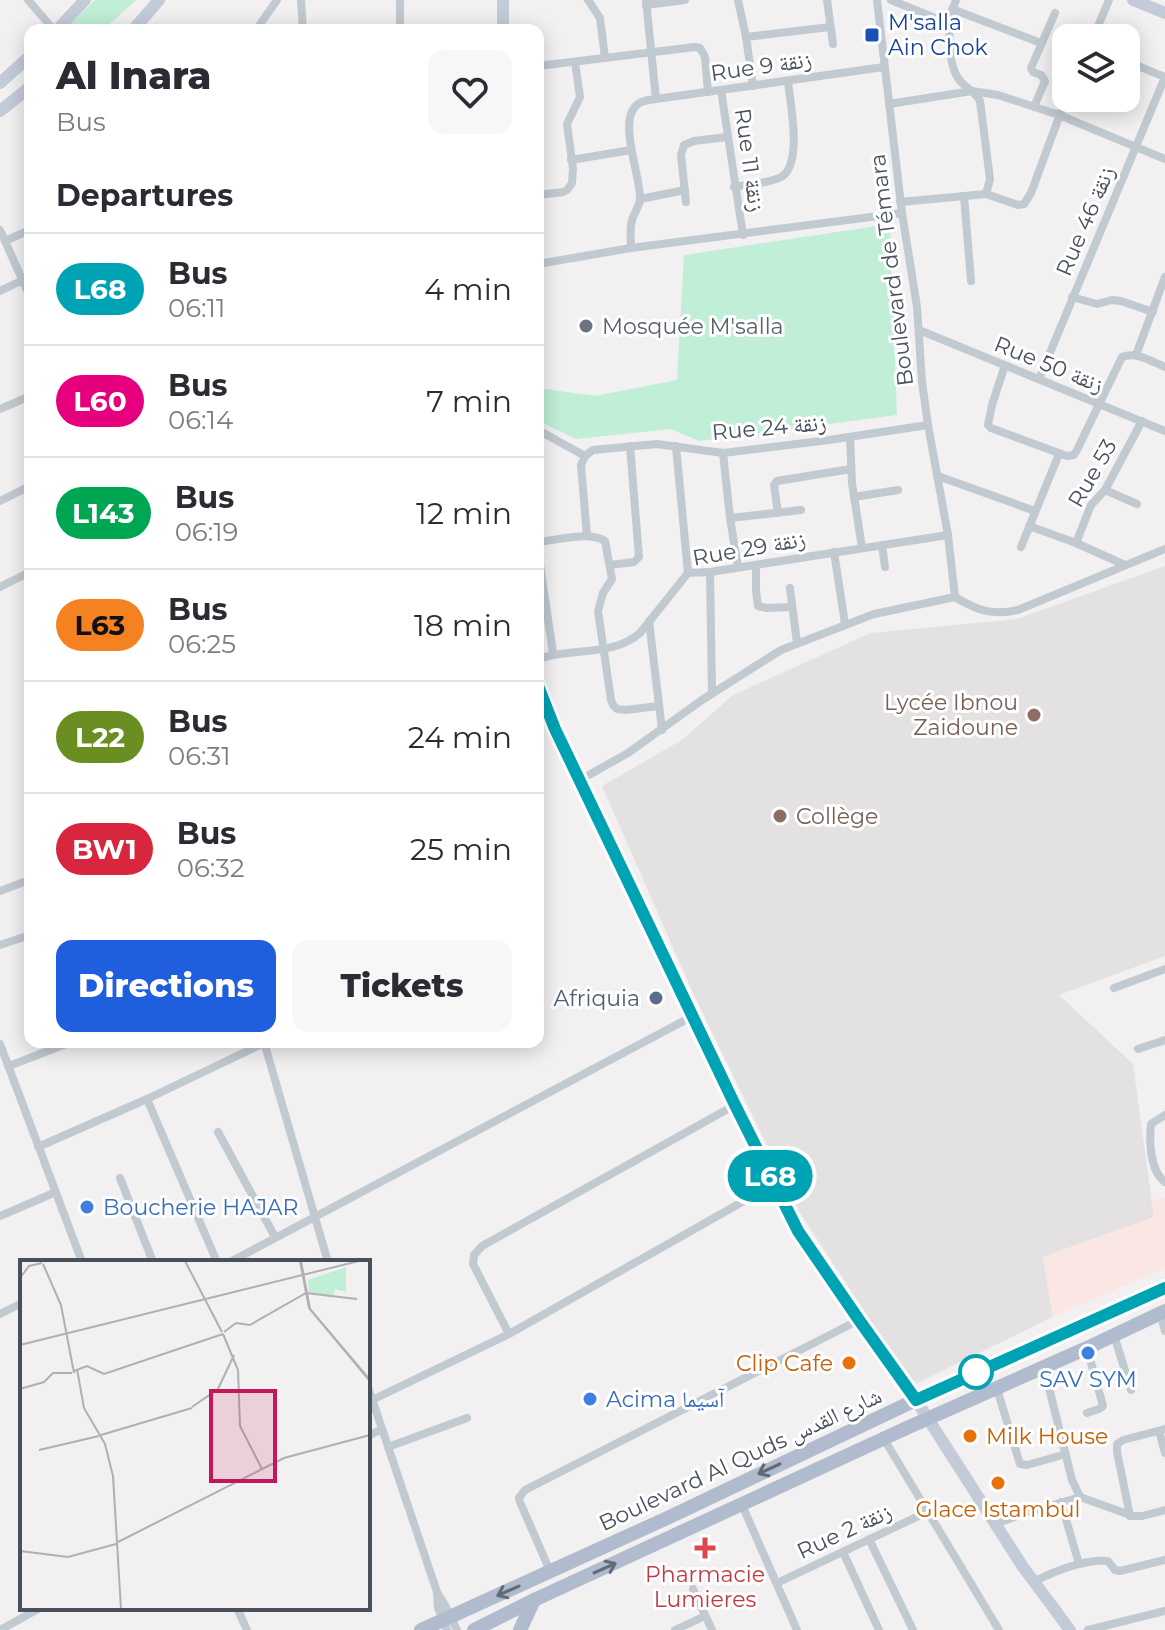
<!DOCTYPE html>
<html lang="en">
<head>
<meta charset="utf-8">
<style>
  :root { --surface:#fff; --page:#f7f7f7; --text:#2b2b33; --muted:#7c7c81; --line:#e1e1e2; --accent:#1f5edd }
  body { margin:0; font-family:Montserrat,"Noto Naskh Arabic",sans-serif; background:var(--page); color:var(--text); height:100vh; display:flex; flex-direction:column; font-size:30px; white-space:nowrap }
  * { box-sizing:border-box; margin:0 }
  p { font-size:26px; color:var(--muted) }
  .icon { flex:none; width:44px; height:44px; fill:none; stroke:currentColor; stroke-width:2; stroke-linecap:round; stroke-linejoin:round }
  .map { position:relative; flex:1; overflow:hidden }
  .details { position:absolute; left:24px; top:24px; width:520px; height:1024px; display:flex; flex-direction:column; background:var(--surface); border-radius:16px; box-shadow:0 4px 20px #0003 }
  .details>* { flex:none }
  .badge { padding:0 16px; border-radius:26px; font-size:28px; line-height:52px }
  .controls { position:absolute; left:1052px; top:24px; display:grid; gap:16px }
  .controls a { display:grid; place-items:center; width:88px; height:88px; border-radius:16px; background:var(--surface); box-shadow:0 4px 20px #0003; font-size:40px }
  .map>.badge { position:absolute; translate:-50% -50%; box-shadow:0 0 0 4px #fff }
  h2 { padding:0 32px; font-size:30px; line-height:72px }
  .round { display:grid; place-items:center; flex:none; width:84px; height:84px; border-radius:16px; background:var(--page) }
  .headline { display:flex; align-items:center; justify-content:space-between; height:136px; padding:0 32px }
  h1 { font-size:38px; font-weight:800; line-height:60px }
  .primary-button { display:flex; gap:16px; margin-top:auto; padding:16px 32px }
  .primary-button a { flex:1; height:92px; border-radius:16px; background:var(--accent); color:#fff; font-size:32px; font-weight:800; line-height:92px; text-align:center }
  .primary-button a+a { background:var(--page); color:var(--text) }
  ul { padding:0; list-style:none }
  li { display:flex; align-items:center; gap:24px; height:112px; padding:0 32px; border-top:2px solid var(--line) }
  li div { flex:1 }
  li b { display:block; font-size:30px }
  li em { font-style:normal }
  li .badge { min-width:88px; font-weight:700; text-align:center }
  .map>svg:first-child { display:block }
</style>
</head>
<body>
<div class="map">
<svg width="1165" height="1630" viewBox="0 0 1165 1630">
  <rect width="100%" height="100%" fill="#f2f0f0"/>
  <path fill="#e3e1e2" d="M1165 566V956L1059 995 1133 1064 1154 1217 1043 1257 1053 1317 913 1385 800 1213 694 995 602 786 682 740 733 695 871 633 1017 619Z"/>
  <path fill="#fae6e2" d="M1165 1197V1268L1053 1317 1043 1257 1154 1217 1151 1202Z"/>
  <g fill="#c0eed7">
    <path d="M95 0H136L103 30H73L69 26Z"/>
    <path d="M890 224 897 415 699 441 671 429 576 439 538 421V388L595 396 677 380 684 255Z"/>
  </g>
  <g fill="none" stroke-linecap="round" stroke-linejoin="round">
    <g stroke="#c1c9d1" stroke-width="8">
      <path d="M28 0 54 30"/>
      <path d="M301 0 303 30"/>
      <path d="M400 0V30"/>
      <path d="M588 0 600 18 605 58"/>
      <path d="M646 0 656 99"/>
      <path d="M738 0 746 37 753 86"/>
      <path d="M827 0 833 44"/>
      <path d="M891 0 950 24"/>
      <path d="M956 0C947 20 946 65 961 82 968 89 975 92 980 101L990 179 986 194"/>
      <path d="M646 5 685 0"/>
      <path d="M952 9 1041 43"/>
      <path d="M256 30 277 0"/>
      <path d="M746 37 830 27"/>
      <path d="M1093 38 1109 0"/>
      <path d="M1126 61 1165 77"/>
      <path d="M538 66 695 47 700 48 705 57 708 92"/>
      <path d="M721 90 743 235"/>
      <path d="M889 104 972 91 998 95 1059 115 1165 159"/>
      <path d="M1034 107 1045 81 1041 75 1033 72 1031 68 1055 13"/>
      <path d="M571 160 631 150"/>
      <path d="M734 187C745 185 777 182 784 175 802 158 790 103 788 81"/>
      <path d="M538 195 563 192 567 190 572 183 573 169 567 124 580 97 575 62"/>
      <path d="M964 196 971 281"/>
      <path d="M640 199 685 190"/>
      <path d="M686 202 681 155 684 145 694 141 727 137"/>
      <path d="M900 202 986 194 1018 205 1024 204 1031 193 1066 98"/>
      <path d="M0 230 30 297"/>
      <path d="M5 241 30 230"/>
      <path d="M631 248C631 238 629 227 633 217 635 212 639 206 640 200 642 179 616 119 638 104 643 100 650 100 656 99L884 67"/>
      <path d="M538 264 631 248 902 213"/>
      <path d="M0 291 23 280"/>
      <path d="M1072 297 1097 304 1112 300 1121 301 1153 312"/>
      <path d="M919 330 1165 431"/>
      <path d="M1136 355 1165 277"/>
      <path d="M1005 365 992 405 988 425 991 428 1067 456 1074 455 1077 450 1122 357C1136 351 1151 361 1165 367"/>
      <path d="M1039 379 1165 77"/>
      <path d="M0 409 30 396"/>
      <path d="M538 430 585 456"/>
      <path d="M850 437 852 483 862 548"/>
      <path d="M676 446 688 573"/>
      <path d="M723 453 730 518 738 567"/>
      <path d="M938 476 1035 511"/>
      <path d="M1105 490 1137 504"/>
      <path d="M854 497 898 490"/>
      <path d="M0 501 30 486"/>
      <path d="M778 513 774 485 777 481 851 469"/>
      <path d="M730 518 801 510"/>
      <path d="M1029 526 1076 543 1125 565"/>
      <path d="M587 536 581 465 585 456 593 450 657 444 723 453 829 440 928 425"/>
      <path d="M538 542C557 540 589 531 605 541L612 579 603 593 598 611 611 700 613 705 617 709 626 710 658 706"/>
      <path d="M1076 543 1091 505 1105 490 1142 421"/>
      <path d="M882 545 885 567"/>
      <path d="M1021 547 1059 454"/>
      <path d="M538 551 553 653"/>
      <path d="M834 552 845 624"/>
      <path d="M610 565 634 562 639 557 630 446"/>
      <path d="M756 565V591L758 606 766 608 792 607"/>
      <path d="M710 572 712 693"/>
      <path d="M0 587 30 572"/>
      <path d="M790 588 797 643"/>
      <path d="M955 597C976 610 993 616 1018 610L1165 549"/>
      <path d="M649 621 662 730"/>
      <path d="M538 659C571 647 613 657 640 633L688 573 710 572 948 535"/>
      <path d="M580 780 628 753 702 700 781 650 874 614 955 597 948 535 928 425 922 382 917 307 902 213 877 0"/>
      <path d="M0 891 24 882 30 883"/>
      <path d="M0 945 30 935"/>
      <path d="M1114 988 1165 969"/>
      <path d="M264 1042 328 1262"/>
      <path d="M0 1044 82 1262"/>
      <path d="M1138 1049 1165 1040"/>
      <path d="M9 1066 71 1042"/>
      <path d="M147 1099 217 1262"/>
      <path d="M1165 1115 1151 1124C1149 1141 1150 1171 1165 1182"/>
      <path d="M218 1132 275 1237"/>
      <path d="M38 1147 147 1099 264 1043"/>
      <path d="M120 1178 153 1262"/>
      <path d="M0 1216 56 1192"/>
      <path d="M230 1262 693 1016"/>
      <path d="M1160 1313 1165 1331"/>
      <path d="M0 1314 22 1303"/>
      <path d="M509 1334 473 1264 474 1255 482 1246 735 1105"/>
      <path d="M1114 1335 1131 1390"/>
      <path d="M1044 1368 1072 1480 1080 1497"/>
      <path d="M368 1387 437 1592 445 1605 457 1630"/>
      <path d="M997 1389 1020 1464 1027 1465 1066 1454"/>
      <path d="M372 1400 509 1334 774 1184"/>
      <path d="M1087 1413 1099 1409 1103 1406 1087 1348"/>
      <path d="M1159 1431 1165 1453"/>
      <path d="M368 1436 382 1429"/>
      <path d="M884 1439 999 1630"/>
      <path d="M388 1447 467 1418"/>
      <path d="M1061 1502 1079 1564"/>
      <path d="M742 1505 797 1630"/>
      <path d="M1130 1516 1117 1452V1444L1123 1440 1165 1429"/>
      <path d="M995 1524 1023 1514 1080 1497 1133 1516H1142L1165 1510"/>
      <path d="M869 1539 913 1630"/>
      <path d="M843 1552 879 1630"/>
      <path d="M550 1571 520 1502 519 1498 525 1490 859 1320"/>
      <path d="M1033 1582C1055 1571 1083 1559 1108 1561L1115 1570 1120 1571 1165 1560"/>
      <path d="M777 1583 927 1512"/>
      <path d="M693 1589 712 1630"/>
      <path d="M437 1593 438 1608 447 1630"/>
      <path d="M237 1608 247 1630"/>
      <path d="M0 1630 40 1608"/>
      <path d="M675 1630 705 1616"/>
      <path d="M1088 1630 1165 1611"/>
    </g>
    <g stroke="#c3cbd8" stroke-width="12">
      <path d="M1133 0 1165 13"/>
      <path d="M57 30 85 0"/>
      <path d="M133 30 159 0"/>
      <path d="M503 30V0"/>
      <path d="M0 83 30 56"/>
      <path d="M0 111 30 87"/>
      <path d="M538 686 555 729 735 1105 798 1231 859 1320 916 1400 1023 1567 1070 1630"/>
    </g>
    <g stroke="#b0bcce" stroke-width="14">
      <path d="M421 1630 663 1520 941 1388 1165 1288"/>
      <path d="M474 1630 534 1600 911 1426 1087 1348 1165 1311"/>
      <path d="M520 1630 534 1600"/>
    </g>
  </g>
  <defs><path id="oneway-shaft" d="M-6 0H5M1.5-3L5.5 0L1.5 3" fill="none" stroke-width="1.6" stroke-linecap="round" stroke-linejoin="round" transform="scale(2)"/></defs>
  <g stroke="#626c79">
    <use href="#oneway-shaft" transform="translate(769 1469) rotate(155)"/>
    <use href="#oneway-shaft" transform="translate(605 1568) rotate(-24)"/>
    <use href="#oneway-shaft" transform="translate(508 1591) rotate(156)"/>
  </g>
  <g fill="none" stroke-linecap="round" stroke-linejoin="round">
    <defs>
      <path id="line" d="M538 686 555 729 735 1105 798 1231 859 1320 916 1400 1165 1288"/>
    </defs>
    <use href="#line" stroke="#fff" stroke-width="18"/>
    <use href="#line" stroke="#00a3b4" stroke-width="12"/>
  </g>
  <rect fill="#1a4fb4" stroke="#fff" stroke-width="3" x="864" y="27" width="16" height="16" rx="4"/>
  <circle fill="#6b7280" stroke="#fff" stroke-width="3" cx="586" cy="326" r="8"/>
  <g fill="#8d6e63" stroke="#fff" stroke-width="3">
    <circle cx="1034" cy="715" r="8"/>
    <circle cx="780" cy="816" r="8"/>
  </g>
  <circle fill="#5c6f8a" stroke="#fff" stroke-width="3" cx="656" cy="998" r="8"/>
  <g fill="#3f7fe0" stroke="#fff" stroke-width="3">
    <circle cx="87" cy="1207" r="8"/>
    <circle cx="1088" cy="1353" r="8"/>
    <circle cx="590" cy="1399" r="8"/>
  </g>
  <g fill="#e8710a" stroke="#fff" stroke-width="3">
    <circle cx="849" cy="1363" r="8"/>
    <circle cx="970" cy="1436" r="8"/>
    <circle cx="998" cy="1483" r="8"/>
  </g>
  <circle fill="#fff" stroke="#00a3b4" stroke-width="4" cx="976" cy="1372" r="16"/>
  <path fill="#e0444e" stroke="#fff" stroke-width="3" d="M701 1536h8v8h8v8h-8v8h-8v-8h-8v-8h8z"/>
  <g text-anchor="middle" stroke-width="6" stroke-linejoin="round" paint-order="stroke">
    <g font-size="22" fill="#164399" stroke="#fff" text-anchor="start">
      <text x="888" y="30">M'salla<tspan x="888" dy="25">Ain Chok</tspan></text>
    </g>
    <g font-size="22" fill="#48515d" stroke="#fff">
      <text transform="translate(761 66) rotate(-8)" y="8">Rue 9 زنقة</text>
      <text transform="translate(750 160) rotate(82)" y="8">Rue 11 زنقة</text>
      <text transform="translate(1085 221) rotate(-67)" y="8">Rue 46 زنقة</text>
      <text transform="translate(891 270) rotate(-97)" y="8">Boulevard de Témara</text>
      <text transform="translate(1049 364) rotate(22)" y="8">Rue 50 زنقة</text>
      <text transform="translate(769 427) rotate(-5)" y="8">Rue 24 زنقة</text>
      <text transform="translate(1092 473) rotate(-60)" y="8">Rue 53</text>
      <text transform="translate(749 548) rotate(-10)" y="8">Rue 29 زنقة</text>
      <text transform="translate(740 1459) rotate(-25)" y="8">Boulevard Al Quds شارع القدس</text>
      <text transform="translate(844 1531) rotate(-25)" y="8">Rue 2 زنقة</text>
    </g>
    <g font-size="22" fill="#5b616d" stroke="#fff" text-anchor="start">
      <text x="602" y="334">Mosquée M'salla</text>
    </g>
    <g font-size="22" fill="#785e54" stroke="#fff" text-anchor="end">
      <text x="1018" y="710">Lycée Ibnou<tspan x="1018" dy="25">Zaidoune</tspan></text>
      <text x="796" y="824" text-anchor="start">Collège</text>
    </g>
    <g font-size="22" fill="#4e5e75" stroke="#fff" text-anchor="end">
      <text x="640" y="1006">Afriquia</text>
    </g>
    <g font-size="22" fill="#366cbe" stroke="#fff" text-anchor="start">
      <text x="103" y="1215">Boucherie HAJAR</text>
      <text x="1088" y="1387" text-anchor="middle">SAV SYM</text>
      <text x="606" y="1407">Acima آسيما</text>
    </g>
    <g font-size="22" fill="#c56008" stroke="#fff" text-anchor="end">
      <text x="833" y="1371">Clip Cafe</text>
      <text x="986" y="1444" text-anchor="start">Milk House</text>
      <text x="998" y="1517" text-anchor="middle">Glace Istambul</text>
    </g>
    <g font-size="22" fill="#be3a42" stroke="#fff">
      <text x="705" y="1582">Pharmacie<tspan x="705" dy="25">Lumieres</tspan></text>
    </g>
  </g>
  <g transform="translate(20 1260)">
    <rect width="350" height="350" fill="#f2f0f0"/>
    <path d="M326 7V32L315 29 312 38 289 32 288 20Z" fill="#c0eed7"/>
    <path fill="none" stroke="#aeb0b5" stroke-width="2" d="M165 1 202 72M280 1 289 48 350 121M281 1 290 49 350 120M23 4 41 45 54 113M0 18 9 6 22 3M204 72 216 63 230 65 286 33 337 39M203 74 218 110 220 166 242 209M0 85 339 1M57 109 64 148 85 184 93 216 101 349M54 111 67 106 84 114 203 74M0 129 24 122 33 113H52M172 147 198 129 214 95M81 175 172 148M19 190 79 176M98 282 264 198 350 175M0 291 48 297 96 284"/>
    <path fill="#c2185b" fill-opacity="0.15" stroke="#c2185b" stroke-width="4" d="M191 131H255V221H191Z"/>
    <rect width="350" height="350" fill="none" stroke="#48515d" stroke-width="4"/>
  </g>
</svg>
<div class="controls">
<a><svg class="icon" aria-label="layers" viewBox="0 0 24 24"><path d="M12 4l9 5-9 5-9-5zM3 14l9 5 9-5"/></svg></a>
</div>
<b class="badge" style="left:770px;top:1176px;background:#00a3b4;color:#fff">L68</b>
<section class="details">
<div class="headline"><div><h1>Al Inara</h1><p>Bus</p></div><a class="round"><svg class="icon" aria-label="heart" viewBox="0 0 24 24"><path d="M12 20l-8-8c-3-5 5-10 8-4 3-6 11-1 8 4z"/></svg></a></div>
<h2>Departures</h2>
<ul>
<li><span class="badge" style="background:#00a3b4;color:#fff">L68</span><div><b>Bus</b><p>06:11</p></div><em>4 min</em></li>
<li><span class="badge" style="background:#e6007e;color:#fff">L60</span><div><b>Bus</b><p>06:14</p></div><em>7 min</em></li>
<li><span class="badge" style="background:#00a651;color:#fff">L143</span><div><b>Bus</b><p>06:19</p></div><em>12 min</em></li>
<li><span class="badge" style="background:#f58220;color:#111">L63</span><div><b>Bus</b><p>06:25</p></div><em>18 min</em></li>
<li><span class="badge" style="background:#6b8e23;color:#fff">L22</span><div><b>Bus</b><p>06:31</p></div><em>24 min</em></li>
<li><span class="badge" style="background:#d7263d;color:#fff">BW1</span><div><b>Bus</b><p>06:32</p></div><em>25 min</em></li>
</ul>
<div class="primary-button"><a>Directions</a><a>Tickets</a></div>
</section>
</div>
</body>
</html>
